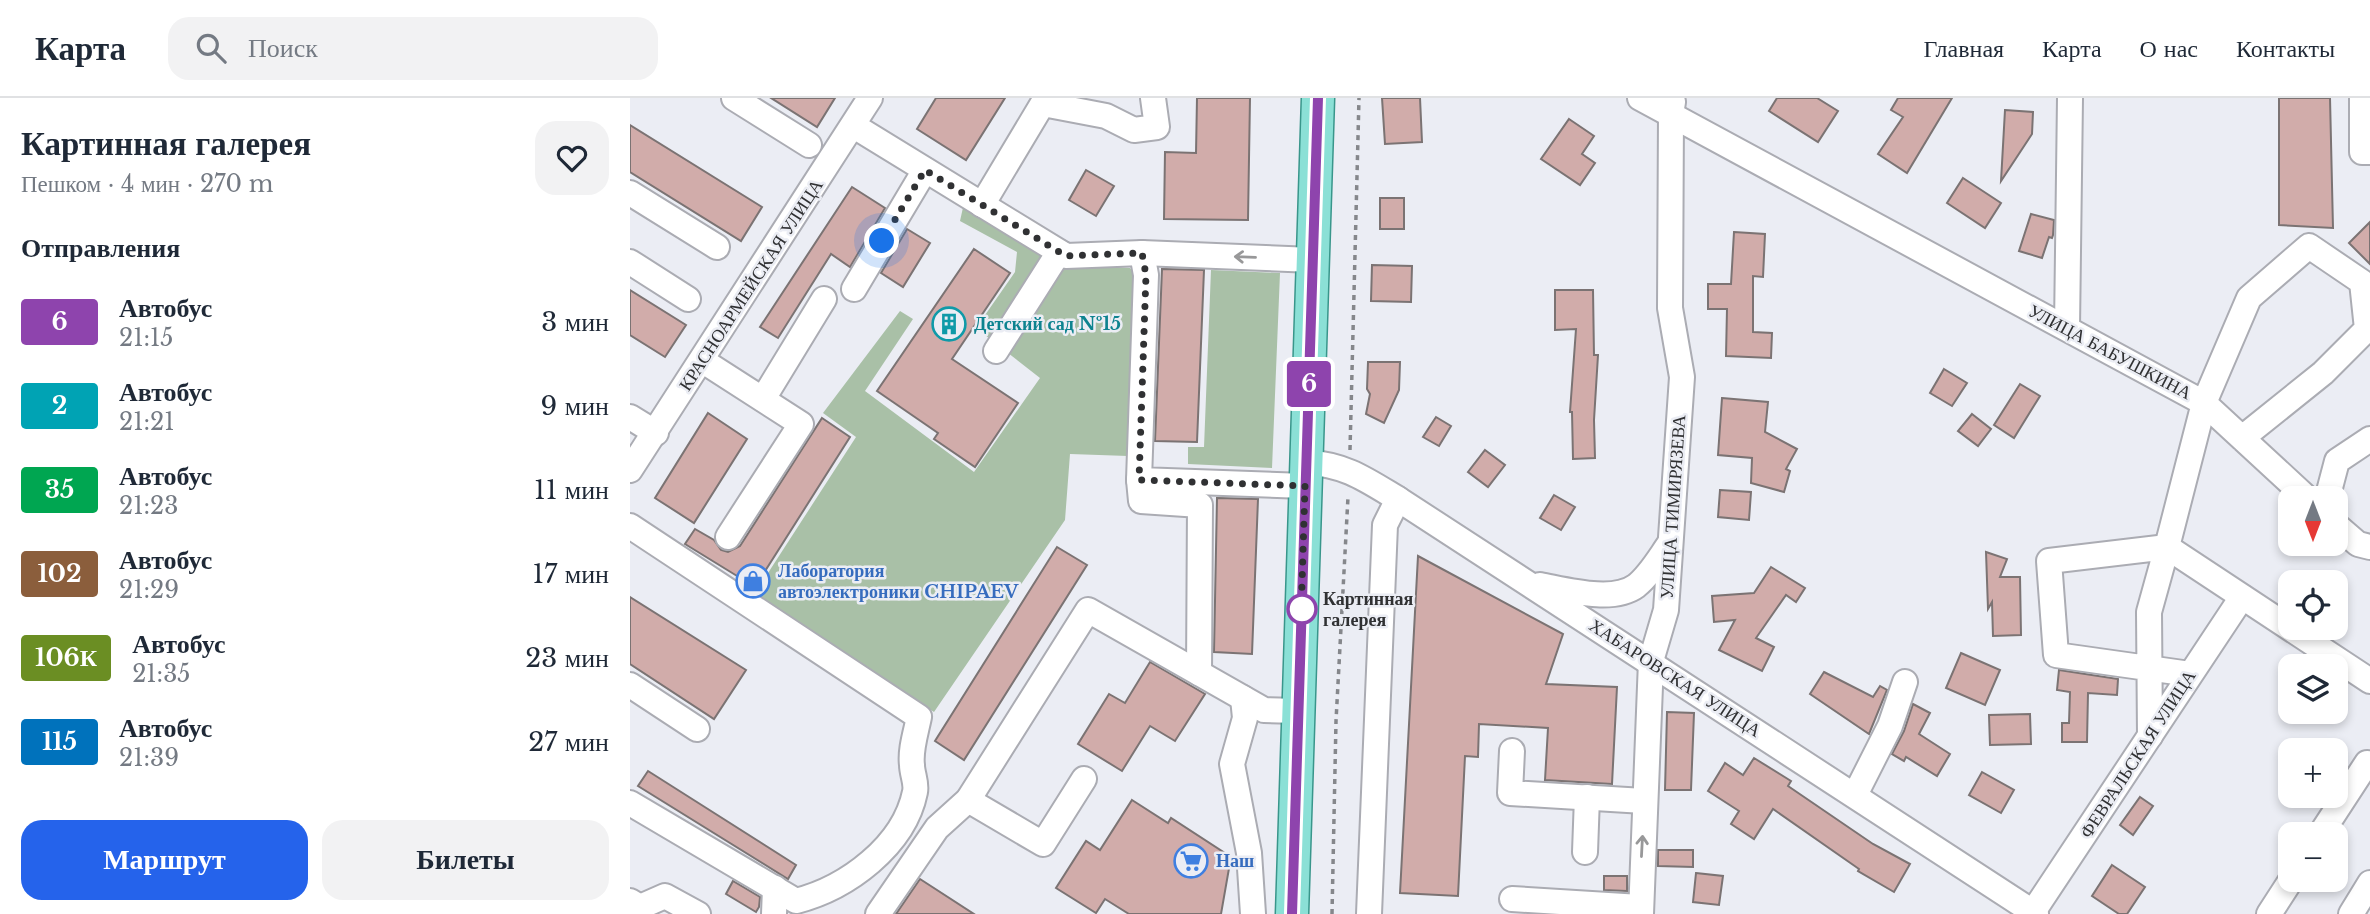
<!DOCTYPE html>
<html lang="ru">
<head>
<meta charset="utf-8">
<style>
  :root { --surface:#fff; --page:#f2f2f3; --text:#1f2937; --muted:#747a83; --line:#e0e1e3; --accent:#2563eb }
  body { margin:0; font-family:"Libre Baskerville",serif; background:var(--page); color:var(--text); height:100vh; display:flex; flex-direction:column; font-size:26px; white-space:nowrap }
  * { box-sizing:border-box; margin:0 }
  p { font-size:23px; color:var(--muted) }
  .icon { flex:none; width:38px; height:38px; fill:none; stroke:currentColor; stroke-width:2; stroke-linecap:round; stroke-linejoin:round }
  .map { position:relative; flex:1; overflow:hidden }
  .sheet { display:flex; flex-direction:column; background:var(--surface); width:630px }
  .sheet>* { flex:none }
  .badge { padding:0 14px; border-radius:5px; font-size:24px; line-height:46px }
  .needle { width:46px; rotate:180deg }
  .tools { position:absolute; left:1648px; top:388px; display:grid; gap:14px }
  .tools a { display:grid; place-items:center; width:70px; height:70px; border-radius:14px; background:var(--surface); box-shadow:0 4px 10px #0003; font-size:35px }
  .you { position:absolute; width:35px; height:35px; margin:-18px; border:5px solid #fff; border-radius:50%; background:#1a73e8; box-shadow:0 0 0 10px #1a73e833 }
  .map>.badge { position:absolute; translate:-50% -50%; box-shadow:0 0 0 4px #fff }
  h2 { padding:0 21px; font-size:26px; line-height:63px }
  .round { display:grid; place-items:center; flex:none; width:74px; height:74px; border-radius:21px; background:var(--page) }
  .headline { display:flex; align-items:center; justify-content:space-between; height:119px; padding:0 21px }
  h1 { font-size:33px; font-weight:700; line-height:52px }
  .button { display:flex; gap:14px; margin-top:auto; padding:14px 21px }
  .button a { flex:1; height:80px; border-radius:21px; background:var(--accent); color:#fff; font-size:28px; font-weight:700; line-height:80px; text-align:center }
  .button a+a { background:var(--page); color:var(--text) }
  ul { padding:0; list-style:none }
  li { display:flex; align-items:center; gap:21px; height:84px; padding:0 21px }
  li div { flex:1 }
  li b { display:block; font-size:26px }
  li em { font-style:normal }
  li .badge { min-width:77px; font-weight:700; text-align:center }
  header { display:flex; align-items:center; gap:42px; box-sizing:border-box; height:98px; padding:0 35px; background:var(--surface); border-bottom:2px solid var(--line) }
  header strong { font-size:33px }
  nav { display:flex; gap:38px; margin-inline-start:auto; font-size:24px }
  .search { width:490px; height:63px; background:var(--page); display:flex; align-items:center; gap:18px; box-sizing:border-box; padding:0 24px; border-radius:21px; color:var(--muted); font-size:26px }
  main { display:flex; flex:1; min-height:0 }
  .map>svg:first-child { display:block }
</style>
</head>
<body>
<header>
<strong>Карта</strong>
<div class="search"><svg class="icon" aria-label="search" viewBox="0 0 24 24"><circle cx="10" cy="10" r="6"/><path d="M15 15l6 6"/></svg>Поиск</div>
<nav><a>Главная</a><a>Карта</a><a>О нас</a><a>Контакты</a></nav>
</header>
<main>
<section class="sheet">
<div class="headline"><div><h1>Картинная галерея</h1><p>Пешком · 4 мин · 270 m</p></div><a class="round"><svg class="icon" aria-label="heart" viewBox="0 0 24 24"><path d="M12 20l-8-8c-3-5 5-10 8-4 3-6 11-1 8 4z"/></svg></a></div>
<h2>Отправления</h2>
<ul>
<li><span class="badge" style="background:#8e44ad;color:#fff">6</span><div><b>Автобус</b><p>21:15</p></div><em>3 мин</em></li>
<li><span class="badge" style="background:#00a3b4;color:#fff">2</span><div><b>Автобус</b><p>21:21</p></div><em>9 мин</em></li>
<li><span class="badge" style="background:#00a651;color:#fff">35</span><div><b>Автобус</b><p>21:23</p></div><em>11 мин</em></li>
<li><span class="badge" style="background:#8b5e3c;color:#fff">102</span><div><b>Автобус</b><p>21:29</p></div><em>17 мин</em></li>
<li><span class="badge" style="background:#6b8e23;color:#fff">106К</span><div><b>Автобус</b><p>21:35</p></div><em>23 мин</em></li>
<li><span class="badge" style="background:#0072bc;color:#fff">115</span><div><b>Автобус</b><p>21:39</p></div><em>27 мин</em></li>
</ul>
<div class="button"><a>Маршрут</a><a>Билеты</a></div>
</section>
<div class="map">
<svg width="1740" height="816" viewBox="0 0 1740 816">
  <rect width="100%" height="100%" fill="#ebedf4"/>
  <g fill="#a9c0a7">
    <path d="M334 105 463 168 500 170 506 178 498 358 440 356 435 422 304 614 125 495 226 339 193 315 270 213 283 221 235 293 344 374 410 280 346 230 385 174 387 154 330 123Z"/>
    <path d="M581 172 650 175 642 370 558 366V349H574Z"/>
  </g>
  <g fill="#d1acaa" stroke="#7b7373" stroke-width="2">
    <path d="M141 0H205L187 29Z"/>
    <path d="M306 0H375L336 62 287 31Z"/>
    <path d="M567 0H620L618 122 534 121 535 54 566 55Z"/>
    <path d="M752 0H790L792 44 755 46Z"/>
    <path d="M1147 0H1187L1208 13 1188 44 1139 13Z"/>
    <path d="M1268 0H1322L1277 75 1248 56 1273 19 1261 12Z"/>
    <path d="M1649 0H1700L1703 130 1649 127Z"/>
    <path d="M1375 12 1403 14 1402 36 1371 83Z"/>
    <path d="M939 21 964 38 952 56 965 65 950 87 911 61Z"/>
    <path d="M0 27 132 109 111 143 0 74Z"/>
    <path d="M456 72 484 88 466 118 439 102Z"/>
    <path d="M1333 80 1371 105 1355 130 1317 105Z"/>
    <path d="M222 89 255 110 220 169 201 156 148 240 130 229Z"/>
    <rect x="750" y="100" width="24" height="31"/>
    <path d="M1401 116 1424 122 1423 137 1422 140 1419 139 1412 160 1389 153Z"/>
    <path d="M1740 124V166L1719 145Z"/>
    <path d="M277 131 300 145 273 189 251 175Z"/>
    <path d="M1104 134 1135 136 1133 179 1123 178V234L1142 235 1141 260 1096 258 1097 211H1078V186H1101Z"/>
    <path d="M344 151 380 175 322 261 388 305 345 369 304 341 308 335 247 293Z"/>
    <path d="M742 167 782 168 781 204 741 203Z"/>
    <path d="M532 171 574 172 567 344 525 343Z"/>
    <path d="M0 192 56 227 35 259 0 237Z"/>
    <path d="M925 192H963L964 257H968L964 322 965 360 943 361 942 314H940L946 231 925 232Z"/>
    <path d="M738 264H770L769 292 754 325 736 316 740 296 737 291Z"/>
    <path d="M1314 271 1337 285 1322 308 1300 295Z"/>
    <path d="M1390 286 1410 298 1384 340 1364 327Z"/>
    <path d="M1092 300 1138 304 1135 334 1167 351 1156 371 1160 373 1154 394 1121 385 1122 360 1088 357Z"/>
    <path d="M78 315 117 341 64 425 25 400Z"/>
    <path d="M1342 316 1361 331 1348 348 1328 333Z"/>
    <path d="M806 319 821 328 809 348 793 339Z"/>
    <path d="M192 320 220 339 125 489 55 446 65 431 84 442 91 452 98 454 110 448Z"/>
    <path d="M855 352 875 367 858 389 838 374Z"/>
    <path d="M1090 392 1121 394 1119 422 1088 419Z"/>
    <path d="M924 397 945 409 931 432 910 420Z"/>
    <path d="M587 400 628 401 622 556 584 554Z"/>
    <path d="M427 449 457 467 334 662 305 643Z"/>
    <path d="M1356 454 1377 461 1370 479H1390L1391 537 1363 538 1362 504 1358 511Z"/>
    <path d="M788 458 933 536 916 586 987 589 982 686 915 682 918 630 849 626 848 659 835 658 828 798 770 795Z"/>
    <path d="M1141 469 1175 490 1166 504 1156 497 1126 540 1144 549 1132 573 1089 552 1105 522 1084 524 1082 498 1124 495Z"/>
    <path d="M0 499 116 572 84 621 0 566Z"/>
    <path d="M1331 555 1370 572 1355 607 1316 590Z"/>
    <path d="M520 564 575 596 545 643 520 628 492 673 448 646 479 596 495 605Z"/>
    <path d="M1429 572 1488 581 1487 597 1458 595 1457 644H1432V625H1439L1440 594 1427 592Z"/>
    <path d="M1194 574 1243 599 1250 588 1257 592 1239 636 1180 596Z"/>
    <path d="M1283 606 1300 615 1289 636 1320 656 1307 678 1276 659 1274 663 1262 656 1274 633Z"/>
    <path d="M1037 614 1064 615 1061 692H1035Z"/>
    <path d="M1400 616 1401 646 1360 647 1359 617Z"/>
    <path d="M1124 660 1161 683 1158 688 1243 746 1280 766 1264 794 1228 773 1229 771 1143 711 1124 741 1101 726 1109 713 1078 693 1095 665 1113 677Z"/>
    <path d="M18 673 166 767 158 781 8 688Z"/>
    <path d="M1352 674 1384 692 1371 715 1339 697Z"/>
    <path d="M1510 699 1523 708 1503 737 1490 727Z"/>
    <path d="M502 702 538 725 541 720 601 759 591 816H499L475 801 466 815 426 790 456 743 470 752Z"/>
    <path d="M1028 752H1063V769L1028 768Z"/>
    <path d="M1482 767 1515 789 1497 816H1489L1462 798Z"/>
    <path d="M1066 775 1093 778 1089 807 1063 804Z"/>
    <path d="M974 778H997V793L974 792Z"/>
    <path d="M290 781 344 816H266Z"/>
    <path d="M103 783 130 799 129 809 126 814 96 796Z"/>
  </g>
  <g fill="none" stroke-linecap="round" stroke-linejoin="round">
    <defs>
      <g id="minor">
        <path d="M104 0 179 47"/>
        <path d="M1010 0 1574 305 1537 449 1740 583"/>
        <path d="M1732 0V54H1740"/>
        <path d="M413 6 476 18 504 32 527 29 523 0"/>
        <path d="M224 28 436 158 512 155 683 162"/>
        <path d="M0 95 87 149"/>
        <path d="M352 107 416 0"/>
        <path d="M512 155 516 177 509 382 675 388"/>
        <path d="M0 164 58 201"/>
        <path d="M224 191 295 72"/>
        <path d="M1437 230 1440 0"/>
        <path d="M366 253 429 154"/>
        <path d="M73 263 171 326 98 439"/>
        <path d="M133 301 194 201"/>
        <path d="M0 319 26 335"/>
        <path d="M1612 340 1693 275 1737 231 1732 184 1679 148 1619 200 1574 305 1678 401"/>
        <path d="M676 364C716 367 735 381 768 401L1406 816"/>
        <path d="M0 372 240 0"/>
        <path d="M509 382 511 403 570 407 569 575"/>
        <path d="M1697 401 1707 363 1740 341"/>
        <path d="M1706 427 1728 446 1740 449"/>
        <path d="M0 428 289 619C286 634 280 652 282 667 282 676 287 685 285 694 274 748 217 790 166 803L0 705"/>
        <path d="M910 487C937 492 983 505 1006 488 1020 477 1030 459 1040 445"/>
        <path d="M0 587 67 631"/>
        <path d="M613 600 615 620 602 666 619 755 623 816"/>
        <path d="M1520 638 1519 514 1537 449 1419 463 1426 557 1560 576"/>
        <path d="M882 653 880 695 1014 703"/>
        <path d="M1225 697 1260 628 1275 584"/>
        <path d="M338 702 413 746 454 681"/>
        <path d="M1690 737 1737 665 1740 667"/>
        <path d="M955 754 957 699"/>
        <path d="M882 801 1010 809"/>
        <path d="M0 803 10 809 35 798 68 816"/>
        <path d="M1403 814 1612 499"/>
        <path d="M144 816 145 790"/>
        <path d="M248 816 307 730 338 702 458 512 634 612 668 613"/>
        <path d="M739 816 755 427 768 401"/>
        <path d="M1011 816 1021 563 1036 512 1052 279 1040 210 1041 16 1043 4"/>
        <path d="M1639 816 1661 782"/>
        <path d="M1721 816 1740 785"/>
      </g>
      <path id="major" d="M662 816 688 0"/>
    </defs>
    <use href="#minor" stroke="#abacb3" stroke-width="28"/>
    <use href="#major" stroke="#39968b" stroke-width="35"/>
    <g stroke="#85878b" stroke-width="3.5" stroke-dasharray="5 5" stroke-linecap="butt">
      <path d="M720 352 729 0"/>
      <path d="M702 816 706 623 718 399"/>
    </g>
    <use href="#minor" stroke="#fff" stroke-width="24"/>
    <use href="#major" stroke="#8be0d6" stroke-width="32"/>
  </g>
  <defs><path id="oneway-shaft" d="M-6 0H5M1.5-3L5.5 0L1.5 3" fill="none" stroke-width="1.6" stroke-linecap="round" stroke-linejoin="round" transform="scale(1.75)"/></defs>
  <g stroke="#989899">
    <use href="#oneway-shaft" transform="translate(615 159) rotate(-178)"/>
    <use href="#oneway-shaft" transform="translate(1012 748) rotate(-87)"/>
  </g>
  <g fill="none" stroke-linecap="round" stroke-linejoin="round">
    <defs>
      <path id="line" d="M662 816 688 0"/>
    </defs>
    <use href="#line" stroke="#fff" stroke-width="16"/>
    <use href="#line" stroke="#8e44ad" stroke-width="10"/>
    <path stroke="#303133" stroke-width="7" stroke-dasharray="0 12.6" d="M252 143 295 72 436 158 512 155 516 177 509 382 675 388 671 518 672 511"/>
  </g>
  <defs>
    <symbol id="building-ring" viewBox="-11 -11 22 22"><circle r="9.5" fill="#ebedf4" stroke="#0f9aa8" stroke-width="1.5"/><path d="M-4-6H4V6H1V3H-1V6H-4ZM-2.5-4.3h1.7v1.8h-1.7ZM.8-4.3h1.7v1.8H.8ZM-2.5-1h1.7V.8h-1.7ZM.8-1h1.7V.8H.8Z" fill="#0f9aa8"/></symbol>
    <symbol id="shop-ring" viewBox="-11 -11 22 22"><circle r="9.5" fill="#ebedf4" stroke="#3f7fe0" stroke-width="1.5"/><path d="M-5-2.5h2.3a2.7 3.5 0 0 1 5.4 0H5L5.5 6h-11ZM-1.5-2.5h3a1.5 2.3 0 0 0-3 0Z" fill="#3f7fe0"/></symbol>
    <symbol id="supermarket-ring" viewBox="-11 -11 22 22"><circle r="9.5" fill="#ebedf4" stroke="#3f7fe0" stroke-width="1.5"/><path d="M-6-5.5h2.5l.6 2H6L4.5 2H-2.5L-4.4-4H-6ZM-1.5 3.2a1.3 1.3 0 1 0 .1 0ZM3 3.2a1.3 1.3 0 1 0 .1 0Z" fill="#3f7fe0"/></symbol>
  </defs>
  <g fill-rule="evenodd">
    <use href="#building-ring" x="300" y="207" width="38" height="38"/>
    <use href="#shop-ring" x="104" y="464" width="38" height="38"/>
    <use href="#supermarket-ring" x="542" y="744" width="38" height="38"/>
  </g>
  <circle fill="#fff" stroke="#8e44ad" stroke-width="3.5" cx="672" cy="511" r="14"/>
  <g text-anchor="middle" stroke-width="5" stroke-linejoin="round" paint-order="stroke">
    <g font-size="18" fill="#303133" stroke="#ebedf4">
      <text transform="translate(121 187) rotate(-57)" y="6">КРАСНОАРМЕЙСКАЯ УЛИЦА</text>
      <text transform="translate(1480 254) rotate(28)" y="6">УЛИЦА БАБУШКИНА</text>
      <text transform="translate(1043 409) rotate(-86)" y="6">УЛИЦА ТИМИРЯЗЕВА</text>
      <text transform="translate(1045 580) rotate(33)" y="6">ХАБАРОВСКАЯ УЛИЦА</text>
      <text transform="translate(1508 656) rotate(-57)" y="6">ФЕВРАЛЬСКАЯ УЛИЦА</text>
    </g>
    <g font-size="18" font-weight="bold" fill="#0d838f" stroke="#ebedf4" text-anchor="start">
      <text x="344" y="232">Детский сад №15</text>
    </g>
    <g font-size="18" font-weight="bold" fill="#366cbe" stroke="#ebedf4" text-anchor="start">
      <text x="148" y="479">Лаборатория<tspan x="148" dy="21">автоэлектроники CHIPAEV</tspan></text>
      <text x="586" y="769">Наш</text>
    </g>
    <g font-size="18" font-weight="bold" fill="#303133" stroke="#ebedf4" text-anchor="start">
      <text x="693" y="507">Картинная<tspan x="693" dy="21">галерея</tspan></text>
    </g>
  </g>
</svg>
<div class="tools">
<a><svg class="needle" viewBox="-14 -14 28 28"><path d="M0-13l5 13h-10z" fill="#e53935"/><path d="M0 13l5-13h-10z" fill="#747a83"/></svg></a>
<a><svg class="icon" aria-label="locate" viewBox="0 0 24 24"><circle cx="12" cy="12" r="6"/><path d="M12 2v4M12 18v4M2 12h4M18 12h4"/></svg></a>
<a><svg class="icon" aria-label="layers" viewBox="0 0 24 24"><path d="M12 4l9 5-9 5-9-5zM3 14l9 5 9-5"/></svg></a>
<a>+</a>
<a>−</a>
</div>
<div class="you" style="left:252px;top:143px"></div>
<b class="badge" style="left:679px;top:286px;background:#8e44ad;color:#fff">6</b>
</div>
</main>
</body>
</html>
